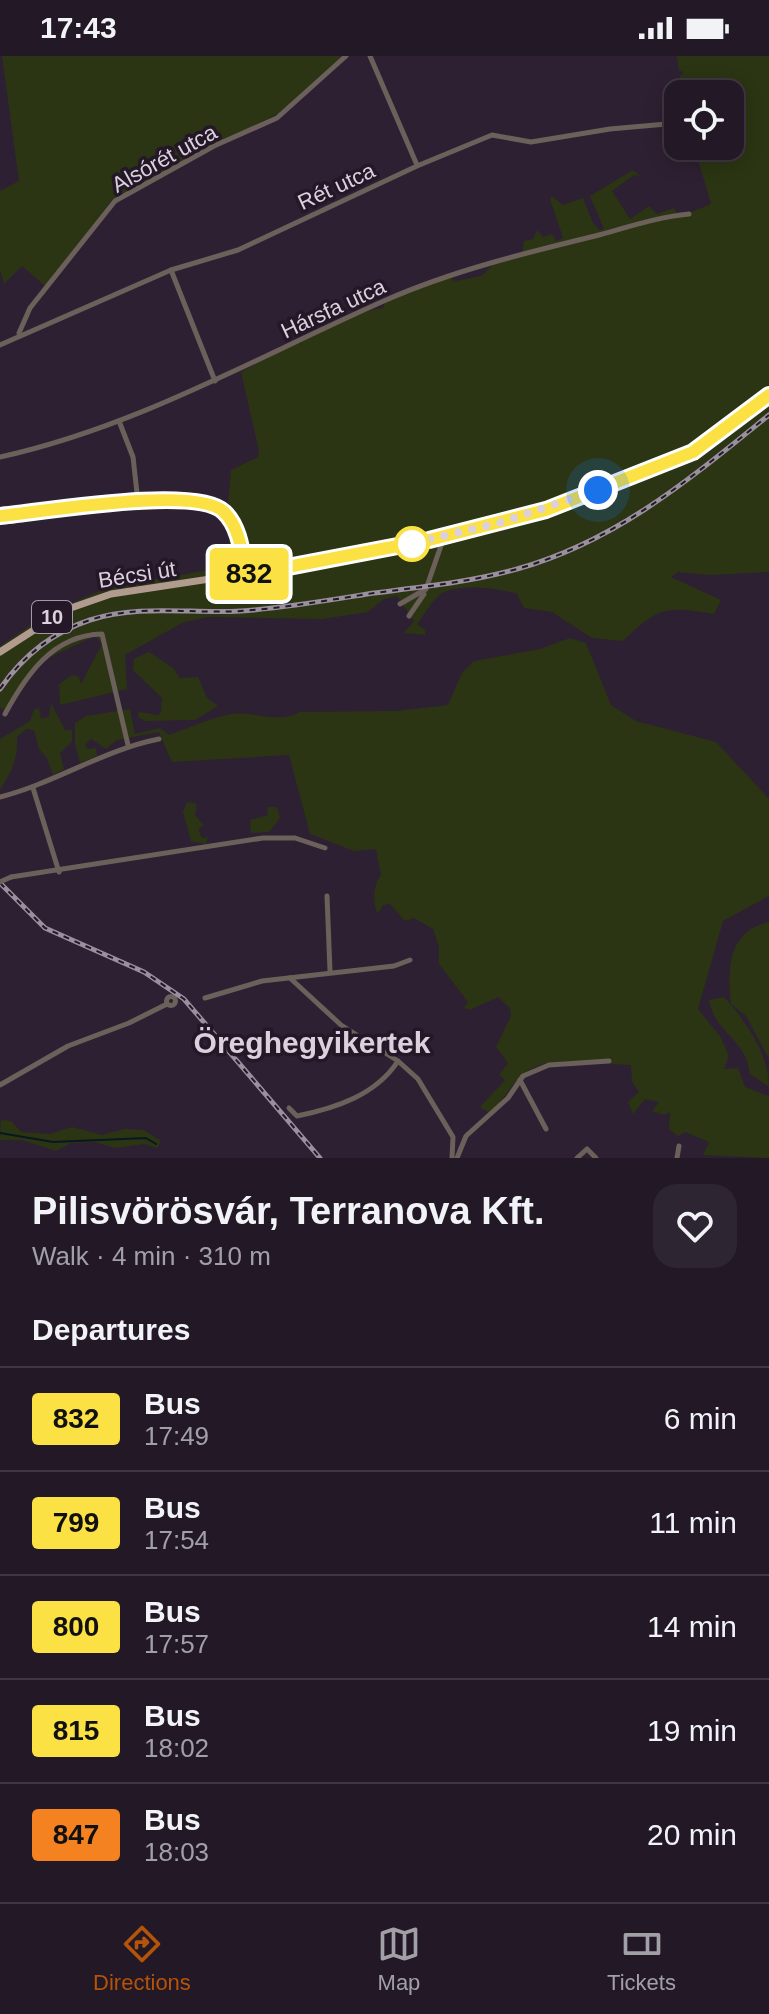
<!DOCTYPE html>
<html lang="en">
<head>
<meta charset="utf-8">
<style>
  :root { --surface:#221826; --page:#2e2532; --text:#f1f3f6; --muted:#a2a0a7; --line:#3f3743; --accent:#b45309 }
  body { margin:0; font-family:Arial,sans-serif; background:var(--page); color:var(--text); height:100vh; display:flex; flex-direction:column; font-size:30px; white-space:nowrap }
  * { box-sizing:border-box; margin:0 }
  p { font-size:26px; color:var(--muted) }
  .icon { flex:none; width:44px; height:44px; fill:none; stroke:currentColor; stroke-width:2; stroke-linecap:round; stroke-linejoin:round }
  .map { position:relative; height:1102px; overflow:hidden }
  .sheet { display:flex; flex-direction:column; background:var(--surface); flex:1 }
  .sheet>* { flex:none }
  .badge { padding:0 16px; border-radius:6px; font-size:28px; line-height:52px }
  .fabs { position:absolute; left:664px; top:24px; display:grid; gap:16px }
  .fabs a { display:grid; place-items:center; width:80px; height:80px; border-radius:16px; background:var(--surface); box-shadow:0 4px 20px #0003,0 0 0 2px var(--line); font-size:40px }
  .you { position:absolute; width:40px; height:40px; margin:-20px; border:6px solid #fff; border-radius:50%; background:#1a73e8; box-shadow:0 0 0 12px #1a73e833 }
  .map>.badge { position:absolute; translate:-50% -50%; box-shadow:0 0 0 4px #fff }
  h2 { padding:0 32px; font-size:30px; line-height:72px }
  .round { display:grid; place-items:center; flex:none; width:84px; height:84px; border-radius:24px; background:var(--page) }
  .head { display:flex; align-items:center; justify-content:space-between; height:136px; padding:0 32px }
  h1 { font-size:38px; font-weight:700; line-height:60px }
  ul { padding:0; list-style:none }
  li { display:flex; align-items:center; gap:24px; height:104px; padding:0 32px; border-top:2px solid var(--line) }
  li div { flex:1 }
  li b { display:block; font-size:30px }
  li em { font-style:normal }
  li .badge { min-width:88px; font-weight:700; text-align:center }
  .status { display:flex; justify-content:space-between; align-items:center; height:56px; padding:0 40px; background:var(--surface); direction:ltr }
  .status svg { height:22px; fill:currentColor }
  .dock { display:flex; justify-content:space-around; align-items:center; height:112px; border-top:2px solid var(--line); background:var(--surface); font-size:22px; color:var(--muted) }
  .dock a { display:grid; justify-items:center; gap:4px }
  .dock .on { color:var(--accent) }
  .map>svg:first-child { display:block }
</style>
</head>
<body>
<div class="status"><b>17:43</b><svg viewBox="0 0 49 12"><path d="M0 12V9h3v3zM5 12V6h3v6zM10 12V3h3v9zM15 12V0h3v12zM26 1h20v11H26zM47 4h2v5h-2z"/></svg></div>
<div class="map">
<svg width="769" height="1102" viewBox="0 0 769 1102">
  <rect width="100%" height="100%" fill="#2d2032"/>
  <g fill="#2b3513">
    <path d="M2 0H342L279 57 112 144 45 230 22 210 4 228 0 214V135L19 125Z"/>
    <path d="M677 0H769V516L712 519 678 516 671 521 721 544 714 558C667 550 658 551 623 585L592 582 552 556 524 552 517 538C500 532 457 527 441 538 432 544 424 559 417 568L425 574V579L404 577 414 565 397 540 384 543 368 556 322 563 207 561 182 567 125 599 127 633 60 649 59 628 72 619 79 621 81 628 102 588 95 580 42 605 7 657 0 651V590L46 559 106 532 231 510 228 477 219 456 227 460 231 414 258 401 259 395 241 316C285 293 335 260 383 252L386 245 449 221 455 225 481 220 493 209 522 200 524 185 533 183 537 174 543 181 552 178 556 185 563 182 550 143 552 140 563 149 583 142 593 167 600 174 604 173 590 140 633 114 640 120 634 119 612 135 630 163 649 150 657 158 674 152 679 161 711 148 694 90H730V38H688L681 31 680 20 684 16 679 15Z"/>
    <path d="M570 582 586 587 611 649 636 665 716 686 769 743V840L723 865 698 953 720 980 729 1000 724 1013 738 1012 745 1031 769 1040V1102L703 1099 709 1086 685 1076 678 1080 669 1073 670 1056 664 1059 652 1055 659 1046 645 1043 633 1058 628 1046 639 1036 632 1026 631 1009C599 1008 548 996 522 1019 511 1029 504 1044 489 1057L480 1051 505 1024 499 1019 508 1007 496 991 511 960 510 952 498 941 470 954 464 952 468 946 439 908V891L433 873 414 862 405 865 390 848 383 849 378 858C372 848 373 828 381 819L376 793 354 795 310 778 289 699 172 706 159 676 117 684 106 693 91 683 85 689 87 693 96 692 97 700 80 707 75 688V667L86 660 130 653 135 678 160 672 169 679C189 672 210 662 231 658 254 654 276 669 300 656L396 655 448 649 462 617 474 605 540 593Z"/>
    <path d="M149 596 173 612 180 622 198 621 207 642 218 650 195 664 145 665 138 661 139 656 158 659 161 656 162 642 133 614 134 603Z"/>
    <path d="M51 647 65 674H72V685L60 697 64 713 53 719 47 702 39 693 34 674 26 673 17 681C18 704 11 716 0 734V683L30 665 34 654 39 652 41 663 49 661Z"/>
    <path d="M187 746 197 748 195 759 203 769 198 774 202 782 208 781 206 788 191 785 183 756Z"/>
    <path d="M267 751H277L280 762 269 776 251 777 250 764 268 759Z"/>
    <path d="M769 866V1003L746 960 731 948C727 914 728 874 769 866Z"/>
    <path d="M724 941C745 964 769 998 769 1031L750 1018C746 982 714 977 709 944Z"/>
    <path d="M1 1064 11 1065 21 1076 50 1078 72 1071 102 1079 124 1073 144 1074 161 1085 157 1092 145 1088 115 1092 95 1086 71 1087 56 1095 22 1084H0Z"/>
  </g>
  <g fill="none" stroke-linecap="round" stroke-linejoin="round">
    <path stroke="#061920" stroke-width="2" d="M0 1077 53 1086 146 1082 156 1088"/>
    <g stroke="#6b605a" stroke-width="5">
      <path d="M370 0 417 109"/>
      <path d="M171 214 215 325"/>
      <path d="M19 277 30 252 115 145 214 90 277 62 346 0"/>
      <path d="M0 289 171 214 238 194 417 110 492 79 531 86 610 73 678 67"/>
      <path d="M119 365 133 401 138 446"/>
      <path d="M0 401C137 371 259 300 386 244 452 215 525 197 595 180 625 172 657 161 689 158"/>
      <path d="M400 548 426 533 444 481"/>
      <path d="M409 560 424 538"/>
      <path d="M5 658C26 619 53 579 102 578L128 689"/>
      <path d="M33 732 59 816"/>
      <path d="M0 741C55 727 103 694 159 683"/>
      <path d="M11 821 263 782H295L325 792"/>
      <path d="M327 840 330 915"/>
      <path d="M290 922 341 969 398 1005 418 1023 453 1081 452 1102"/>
      <circle cx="171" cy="945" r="4.5"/>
      <path d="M205 942 262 925 394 910 410 904"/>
      <path d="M520 1024 546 1073"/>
      <path d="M0 1029 68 990 129 967 167 948"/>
      <path d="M289 1052 297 1060C336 1052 376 1039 398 1005"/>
      <path d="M457 1102 466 1080 508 1042 523 1020 549 1009 609 1005"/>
      <path d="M577 1102 587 1093 596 1102"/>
      <path d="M677 1102 679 1090"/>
    </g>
    <path stroke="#928178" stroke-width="7" d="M0 460 180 443C233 442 237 475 246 519"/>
    <path stroke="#b19a8e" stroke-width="7" d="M0 596 65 554 111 538 342 503 546 454 693 396 769 339"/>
    <defs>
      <g id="rail">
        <path d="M0 633C22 601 53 576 90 564 139 548 191 558 241 555 285 552 330 544 374 537 422 531 471 526 517 513 617 485 691 422 769 359"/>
        <path d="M0 827 45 872 144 916 184 943 320 1102"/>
      </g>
    </defs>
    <use href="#rail" stroke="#998f9d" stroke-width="5"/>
    <use href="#rail" stroke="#231728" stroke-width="2" stroke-dasharray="6" stroke-linecap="butt"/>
    <path stroke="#6b605a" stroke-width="5" d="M0 826 11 821"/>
  </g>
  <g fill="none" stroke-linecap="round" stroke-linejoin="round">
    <defs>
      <path id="line" d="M0 460C42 456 197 429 224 456 240 471 242 498 246 519L429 484 546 454 693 396 769 339"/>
    </defs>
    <use href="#line" stroke="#fff" stroke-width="18"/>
    <use href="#line" stroke="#fbe143" stroke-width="12"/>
    <path stroke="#dad1dd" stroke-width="8" stroke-dasharray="0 14.4" d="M412 488 400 490 499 467 598 434"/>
  </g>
  <circle fill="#fff" stroke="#fbe143" stroke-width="4" cx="412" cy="488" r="16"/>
  <g text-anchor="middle" stroke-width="7" stroke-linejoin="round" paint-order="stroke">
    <rect fill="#231728" stroke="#a399a7" stroke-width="2" x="32" y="545" width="40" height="32" rx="6"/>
    <g font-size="20" font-weight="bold" fill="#dad1dd">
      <text x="52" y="568">10</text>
    </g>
    <g font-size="22" fill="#dad1dd" stroke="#231728">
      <text transform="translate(164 102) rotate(-29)" y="8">Alsórét utca</text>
      <text transform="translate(336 130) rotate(-25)" y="8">Rét utca</text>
      <text transform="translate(333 252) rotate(-25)" y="8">Hársfa utca</text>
      <text transform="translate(137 518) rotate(-9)" y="8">Bécsi út</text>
    </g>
    <g font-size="30" font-weight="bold" fill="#dad1dd" stroke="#231728">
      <text x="312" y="997">Öreghegyikertek</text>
    </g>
  </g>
</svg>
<div class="fabs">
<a><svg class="icon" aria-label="locate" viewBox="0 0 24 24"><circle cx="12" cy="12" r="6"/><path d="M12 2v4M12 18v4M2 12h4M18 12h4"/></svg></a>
</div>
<div class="you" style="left:598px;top:434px"></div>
<b class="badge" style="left:249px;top:518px;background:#fbe143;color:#111">832</b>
</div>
<section class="sheet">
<div class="head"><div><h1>Pilisvörösvár, Terranova Kft.</h1><p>Walk · 4 min · 310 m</p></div><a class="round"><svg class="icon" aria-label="heart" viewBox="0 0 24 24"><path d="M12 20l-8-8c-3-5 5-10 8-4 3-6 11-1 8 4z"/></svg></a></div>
<h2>Departures</h2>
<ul>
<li><span class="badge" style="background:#fbe143;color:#111">832</span><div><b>Bus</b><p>17:49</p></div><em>6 min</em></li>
<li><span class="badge" style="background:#fbe143;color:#111">799</span><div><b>Bus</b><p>17:54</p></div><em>11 min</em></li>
<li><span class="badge" style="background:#fbe143;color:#111">800</span><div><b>Bus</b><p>17:57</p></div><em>14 min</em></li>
<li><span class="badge" style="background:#fbe143;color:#111">815</span><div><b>Bus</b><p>18:02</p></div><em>19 min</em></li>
<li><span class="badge" style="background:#f58220;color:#111">847</span><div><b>Bus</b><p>18:03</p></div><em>20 min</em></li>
</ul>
</section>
<nav class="dock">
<a class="on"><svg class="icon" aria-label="directions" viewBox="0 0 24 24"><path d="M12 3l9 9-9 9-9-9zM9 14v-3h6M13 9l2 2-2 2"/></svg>Directions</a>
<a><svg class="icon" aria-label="map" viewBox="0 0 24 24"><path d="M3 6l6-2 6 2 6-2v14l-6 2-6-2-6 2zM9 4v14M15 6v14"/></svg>Map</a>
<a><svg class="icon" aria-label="tickets" viewBox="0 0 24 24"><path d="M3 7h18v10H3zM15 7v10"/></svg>Tickets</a>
</nav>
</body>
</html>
